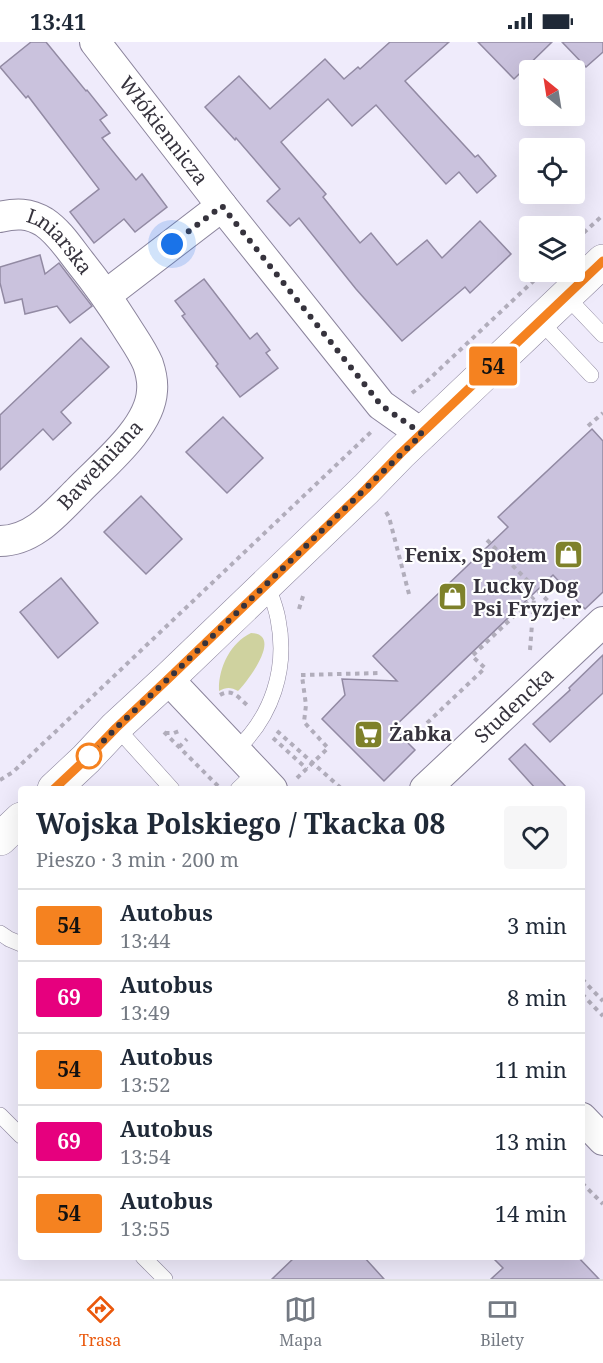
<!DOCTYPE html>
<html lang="pl">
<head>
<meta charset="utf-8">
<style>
  :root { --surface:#fff; --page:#f6f6f7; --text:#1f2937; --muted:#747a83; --line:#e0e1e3; --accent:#ea580c }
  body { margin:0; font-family:"Noto Serif",serif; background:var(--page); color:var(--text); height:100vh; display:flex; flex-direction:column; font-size:22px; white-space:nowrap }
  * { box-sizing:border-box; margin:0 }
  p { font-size:20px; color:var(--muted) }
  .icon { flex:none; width:33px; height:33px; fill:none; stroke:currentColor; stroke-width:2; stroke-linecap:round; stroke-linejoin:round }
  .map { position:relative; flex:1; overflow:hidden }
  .sheet { position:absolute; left:18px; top:744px; width:567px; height:474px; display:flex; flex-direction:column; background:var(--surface); border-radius:6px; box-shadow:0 6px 24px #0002 }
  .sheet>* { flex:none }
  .badge { padding:0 12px; border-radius:4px; font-size:21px; line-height:39px }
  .needle { width:39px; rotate:330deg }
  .fabs { position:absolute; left:519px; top:18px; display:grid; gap:12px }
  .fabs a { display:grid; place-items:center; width:66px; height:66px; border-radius:6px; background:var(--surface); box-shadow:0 6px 24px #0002; font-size:30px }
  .you { position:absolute; width:30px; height:30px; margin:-15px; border:4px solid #fff; border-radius:50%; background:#1a73e8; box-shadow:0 0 0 9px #1a73e833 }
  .map>.badge { position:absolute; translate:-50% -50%; box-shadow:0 0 0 3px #fff }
  .round { display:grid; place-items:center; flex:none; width:63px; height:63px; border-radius:6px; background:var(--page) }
  .summary { display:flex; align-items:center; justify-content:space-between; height:102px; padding:0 18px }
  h1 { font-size:28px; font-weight:700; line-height:45px }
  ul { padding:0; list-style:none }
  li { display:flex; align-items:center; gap:18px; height:72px; padding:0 18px; border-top:2px solid var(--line) }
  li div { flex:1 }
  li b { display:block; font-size:22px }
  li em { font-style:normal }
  li .badge { min-width:66px; font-weight:700; text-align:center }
  .status { display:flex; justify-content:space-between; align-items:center; height:42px; padding:0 30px; background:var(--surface); direction:ltr }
  .status svg { height:16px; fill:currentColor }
  .dock { display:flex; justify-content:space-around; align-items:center; height:84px; border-top:2px solid var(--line); background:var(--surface); font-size:16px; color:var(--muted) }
  .dock a { display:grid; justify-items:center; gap:3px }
  .dock .on { color:var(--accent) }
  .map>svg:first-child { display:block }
</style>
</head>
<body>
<div class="status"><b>13:41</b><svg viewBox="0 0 49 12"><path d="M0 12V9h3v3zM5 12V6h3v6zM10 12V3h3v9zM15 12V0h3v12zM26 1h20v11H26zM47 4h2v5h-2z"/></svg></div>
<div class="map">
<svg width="603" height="1237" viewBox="0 0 603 1237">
  <rect width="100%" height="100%" fill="#efebfb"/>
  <path fill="#cfd29f" d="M251 591C284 592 247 640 238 649 231 645 226 645 219 649 218 627 230 601 251 591Z"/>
  <g fill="#cac2dd" stroke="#928aa3" stroke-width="1.5">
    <path d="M31 0H46L86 49 87 48 107 73 100 78 110 91 102 96 136 138 142 132 167 165 135 190 124 177 94 201 70 170 99 147 28 54 26 56 0 25Z"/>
    <path d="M390 0H449L405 39 475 115 478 113 496 134 477 151 459 130 446 142 376 63 352 84 328 57 281 100 326 152 323 155 360 201 371 191 397 223 427 198 442 216 480 179 511 212 470 251 465 245 402 299 356 247 299 176 290 184 267 159 280 147 236 96 235 98 205 65 239 34 270 67 325 17 344 37 358 25 360 27Z"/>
    <path d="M478 0H552L514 37Z"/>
    <path d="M562 0H603V10L586 25Z"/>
    <path d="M40 213 45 232 59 221 92 264 70 281 57 264 25 272 22 257 5 261 0 241V225Z"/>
    <path d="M204 237 250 297 257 291 270 308 266 311 278 326 240 355 216 324 218 322 182 274 185 272 175 259Z"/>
    <path d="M81 296 109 325 61 370 71 381 53 398 43 387 0 428V373Z"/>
    <path d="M223 375 263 416 227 451 186 410Z"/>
    <path d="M592 387 603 399V550L585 567 553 533 393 686 415 708 384 739 322 677 345 653 342 637 397 639 373 614 508 485 498 475Z"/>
    <path d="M141 454 182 497 146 532 104 490Z"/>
    <path d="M61 536 98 581 58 616 20 570Z"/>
    <path d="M603 613V651L550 700 533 682 570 648 569 646Z"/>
    <path d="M525 702 568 747H536L509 717Z"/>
    <path d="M295 1215H364L384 1237H272Z"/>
    <path d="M492 1215H578L599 1237H491L503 1226Z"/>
  </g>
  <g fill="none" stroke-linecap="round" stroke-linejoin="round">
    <defs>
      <g id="lane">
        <path d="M566 254 603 293"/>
        <path d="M540 279 591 333"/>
        <path d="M116 685 172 747"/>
        <path d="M235 709C272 675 288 627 278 577 276 565 271 553 267 542"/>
        <path d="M238 747 256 730"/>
        <path d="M0 891 9 897 21 902"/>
        <path d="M0 1073 21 1094"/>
        <path d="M143 1215 165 1237"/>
      </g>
      <g id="street">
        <path id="s1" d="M95 0 222 164 381 363 422 392"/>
        <path id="s2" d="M0 175C16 171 29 171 44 180 59 190 69 206 80 220 96 240 111 261 125 283 133 296 142 308 148 322 151 331 153 340 152 349 150 386 103 423 78 449 56 471 33 499 0 499"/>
        <path d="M106 253 222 164"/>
        <path d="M168 637 272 747"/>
        <path id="s3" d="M425 747 603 580"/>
        <path d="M582 1076 603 1098"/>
      </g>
      <g id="secondary">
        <path d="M54 747 86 717 116 685 168 637 366 447 401 411 603 219"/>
        <path d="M0 797 21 777"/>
      </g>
    </defs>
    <use href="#lane" stroke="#8b849c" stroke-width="16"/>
    <use href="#street" stroke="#8b849c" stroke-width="32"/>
    <use href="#secondary" stroke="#8b849c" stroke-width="34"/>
    <g stroke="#b1adbb" stroke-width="4" stroke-dasharray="4.5 4.5" stroke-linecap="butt">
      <path d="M577 197 603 173"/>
      <path d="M412 351 425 341 543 230"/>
      <path d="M588 384 603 371"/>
      <path d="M386 470 389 475 410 556"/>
      <path d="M487 498 565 576"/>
      <path d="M299 567 304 551"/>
      <path d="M530 608 534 556"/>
      <path d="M301 633 380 631"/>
      <path d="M220 653C232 646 238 655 247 663"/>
      <path d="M427 681 485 626 472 614 534 555"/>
      <path d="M277 689 342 747"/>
      <path d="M164 690 218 744"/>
      <path d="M165 691H174L179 689"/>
      <path d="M273 696 307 727"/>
      <path d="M179 705 187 697"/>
      <path d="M297 736 328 706 304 680 306 663 302 634"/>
      <path d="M0 738 13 730 371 390"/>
      <path d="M582 937 603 959"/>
      <path d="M582 952 603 974"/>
      <path d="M582 1141 603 1162"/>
    </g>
    <use href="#lane" stroke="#fff" stroke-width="15"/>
    <use href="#street" stroke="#fff" stroke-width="30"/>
    <use href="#secondary" stroke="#fff" stroke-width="33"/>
  </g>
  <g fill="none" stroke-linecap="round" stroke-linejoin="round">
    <defs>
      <path id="line" d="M54 747 86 717 116 686 168 637 366 447 401 411 603 219"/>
    </defs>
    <use href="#line" stroke="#fff" stroke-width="14"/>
    <use href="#line" stroke="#f58220" stroke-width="9"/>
    <path stroke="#36333d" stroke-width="6" stroke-dasharray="0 10.8" d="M89 714 116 686 168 637 422 392 381 363 222 164 172 202"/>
  </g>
  <defs>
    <symbol id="shop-square" viewBox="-11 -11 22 22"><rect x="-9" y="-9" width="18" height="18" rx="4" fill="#7e812a" stroke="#fff"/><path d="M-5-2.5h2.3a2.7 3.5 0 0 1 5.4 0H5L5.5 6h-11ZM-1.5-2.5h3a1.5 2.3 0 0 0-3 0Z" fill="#fff"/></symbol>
    <symbol id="supermarket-square" viewBox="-11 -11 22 22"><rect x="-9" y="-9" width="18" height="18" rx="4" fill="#7e812a" stroke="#fff"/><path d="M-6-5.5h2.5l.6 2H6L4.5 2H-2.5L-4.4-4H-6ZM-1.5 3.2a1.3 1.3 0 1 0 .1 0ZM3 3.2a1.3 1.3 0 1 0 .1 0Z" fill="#fff"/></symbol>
  </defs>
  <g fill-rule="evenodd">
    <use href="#shop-square" x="552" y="496" width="33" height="33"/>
    <use href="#shop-square" x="436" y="538" width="33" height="33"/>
    <use href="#supermarket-square" x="352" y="676" width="33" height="33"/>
  </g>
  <circle fill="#fff" stroke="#f58220" stroke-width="3" cx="89" cy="714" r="12"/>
  <g text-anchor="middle" stroke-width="4.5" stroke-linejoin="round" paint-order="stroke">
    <g font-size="20" fill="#36333d" stroke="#fff">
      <text dy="7" stroke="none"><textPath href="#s1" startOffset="112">Włókiennicza</textPath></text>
      <text dy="7" stroke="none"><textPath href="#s2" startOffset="70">Lniarska</textPath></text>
      <text transform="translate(100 423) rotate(-47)" y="7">Bawełniana</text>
      <text dy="7" stroke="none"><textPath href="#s3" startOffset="122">Studencka</textPath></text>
    </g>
    <g font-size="20" font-weight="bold" fill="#36333d" stroke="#fff" text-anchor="start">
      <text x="547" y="520" text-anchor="end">Fenix, Społem</text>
      <text x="473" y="551">Lucky Dog<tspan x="473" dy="23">Psi Fryzjer</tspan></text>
      <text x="389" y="699">Żabka</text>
    </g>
  </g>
</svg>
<div class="fabs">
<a><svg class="needle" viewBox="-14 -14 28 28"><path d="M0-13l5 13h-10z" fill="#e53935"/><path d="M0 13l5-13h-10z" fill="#747a83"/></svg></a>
<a><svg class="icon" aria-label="locate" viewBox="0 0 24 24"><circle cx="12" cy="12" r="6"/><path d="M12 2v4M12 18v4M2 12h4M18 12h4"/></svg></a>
<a><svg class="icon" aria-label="layers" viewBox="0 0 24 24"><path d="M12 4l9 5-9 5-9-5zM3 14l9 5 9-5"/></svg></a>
</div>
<div class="you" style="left:172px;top:202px"></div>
<b class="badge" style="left:493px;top:324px;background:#f58220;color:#111">54</b>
<section class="sheet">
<div class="summary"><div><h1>Wojska Polskiego / Tkacka 08</h1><p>Pieszo · 3 min · 200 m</p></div><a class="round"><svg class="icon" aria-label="heart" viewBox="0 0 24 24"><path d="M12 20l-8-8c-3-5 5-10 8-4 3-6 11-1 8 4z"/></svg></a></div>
<ul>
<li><span class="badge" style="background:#f58220;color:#111">54</span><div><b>Autobus</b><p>13:44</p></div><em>3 min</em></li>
<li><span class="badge" style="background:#e6007e;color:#fff">69</span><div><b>Autobus</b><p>13:49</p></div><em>8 min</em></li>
<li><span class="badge" style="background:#f58220;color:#111">54</span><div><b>Autobus</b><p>13:52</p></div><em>11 min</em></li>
<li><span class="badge" style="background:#e6007e;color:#fff">69</span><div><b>Autobus</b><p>13:54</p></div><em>13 min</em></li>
<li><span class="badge" style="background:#f58220;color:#111">54</span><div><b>Autobus</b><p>13:55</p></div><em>14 min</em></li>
</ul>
</section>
</div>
<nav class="dock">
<a class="on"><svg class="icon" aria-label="directions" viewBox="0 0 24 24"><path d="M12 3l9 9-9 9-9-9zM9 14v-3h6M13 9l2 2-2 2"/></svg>Trasa</a>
<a><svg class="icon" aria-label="map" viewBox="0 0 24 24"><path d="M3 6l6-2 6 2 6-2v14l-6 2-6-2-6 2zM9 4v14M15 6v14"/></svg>Mapa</a>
<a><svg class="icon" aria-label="tickets" viewBox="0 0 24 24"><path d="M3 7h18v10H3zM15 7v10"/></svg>Bilety</a>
</nav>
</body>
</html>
